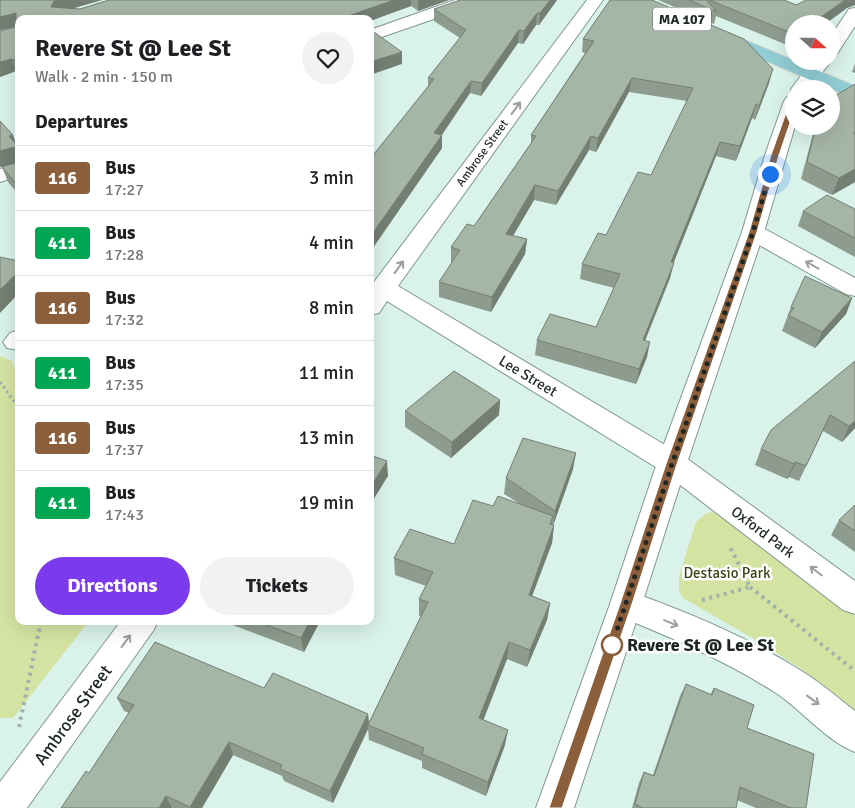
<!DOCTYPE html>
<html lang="en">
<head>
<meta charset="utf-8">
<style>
  :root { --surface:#fff; --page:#f2f2f2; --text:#202124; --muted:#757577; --line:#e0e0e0; --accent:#7c3aed }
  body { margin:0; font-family:Signika,sans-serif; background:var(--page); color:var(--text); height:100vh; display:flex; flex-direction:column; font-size:19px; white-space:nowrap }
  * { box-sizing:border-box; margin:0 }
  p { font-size:16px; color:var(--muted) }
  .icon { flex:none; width:28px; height:28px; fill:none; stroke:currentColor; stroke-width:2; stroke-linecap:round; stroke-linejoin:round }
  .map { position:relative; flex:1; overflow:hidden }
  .drawer { position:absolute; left:15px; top:15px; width:359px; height:610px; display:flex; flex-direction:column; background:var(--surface); border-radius:10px; box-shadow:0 5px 20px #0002 }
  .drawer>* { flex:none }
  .badge { padding:0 10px; border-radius:4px; font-size:18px; line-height:32px }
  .needle { width:32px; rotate:111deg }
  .buttons { position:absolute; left:785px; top:15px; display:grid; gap:10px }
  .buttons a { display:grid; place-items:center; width:55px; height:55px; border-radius:50%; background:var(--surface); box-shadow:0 5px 20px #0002; font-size:25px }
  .you { position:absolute; width:25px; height:25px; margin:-12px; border:4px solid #fff; border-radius:50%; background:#1a73e8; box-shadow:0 0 0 8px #1a73e833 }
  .map>.badge { position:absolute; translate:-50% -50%; box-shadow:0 0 0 2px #fff }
  h2 { padding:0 20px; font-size:19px; line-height:45px }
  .round { display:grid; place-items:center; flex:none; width:52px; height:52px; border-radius:26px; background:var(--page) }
  .headline { display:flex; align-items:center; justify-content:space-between; height:85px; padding:0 20px }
  h1 { font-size:24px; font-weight:700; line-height:38px }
  .primary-button { display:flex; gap:10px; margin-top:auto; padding:10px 20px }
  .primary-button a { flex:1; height:58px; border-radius:30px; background:var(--accent); color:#fff; font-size:20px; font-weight:700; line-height:58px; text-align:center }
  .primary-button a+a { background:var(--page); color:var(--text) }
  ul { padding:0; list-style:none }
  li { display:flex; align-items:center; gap:15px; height:65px; padding:0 20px; border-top:1px solid var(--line) }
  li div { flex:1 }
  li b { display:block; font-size:19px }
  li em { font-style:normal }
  li .badge { min-width:55px; font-weight:700; text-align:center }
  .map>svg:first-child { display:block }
</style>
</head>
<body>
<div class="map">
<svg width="855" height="808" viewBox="0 0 855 808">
  <rect width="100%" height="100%" fill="#d9f2ea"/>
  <g fill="#d5e3a2">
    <path d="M0 356 12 361 16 371 19 373V621H89L13 718H0Z"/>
    <path d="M712 512 721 515 855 616V714L800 668 754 639 683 598 679 591V576L696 522 705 514Z"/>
  </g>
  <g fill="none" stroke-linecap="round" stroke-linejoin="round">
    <defs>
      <g id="minor">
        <path d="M455 0H479L477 4 370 41V30Z"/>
        <path d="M587 0H603L398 286 682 455 855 581V614L843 610 662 471 387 301 379 313 370 315V289L374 282Z"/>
        <path d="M19 163V176L0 182V169Z"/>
        <path d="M753 225 761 227 855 278V296L846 294 745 237 742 232 745 227Z"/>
        <path d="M19 330V350L7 348 3 342 10 333Z"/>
        <path d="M626 590C687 612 748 637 803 672 821 683 838 698 855 711V752C825 740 803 711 776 693 725 660 670 637 614 614L610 604 614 594Z"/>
        <path d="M121 621H158L153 631 27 808H0V782Z"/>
      </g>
      <g id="tertiary">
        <path d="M855 8V26L837 54 831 55V36L849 9Z"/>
        <path d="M812 61H831L810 89H794L793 93 791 89Z"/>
        <path d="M794 95 795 126 764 232 687 463 642 604 574 808H536L610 604 657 463 742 232 765 155 784 101 787 97Z"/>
      </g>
      <path id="primary" d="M721 30 855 86V99L715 39 712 35 715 31Z"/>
    </defs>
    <use href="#minor" stroke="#819790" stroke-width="2"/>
    <use href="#tertiary" stroke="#819790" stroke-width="2"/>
    <use href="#primary" stroke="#d2d4d3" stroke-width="2"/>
    <path stroke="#9eb2ac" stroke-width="3" stroke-dasharray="2.5 3" stroke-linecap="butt" d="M0 382 19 408"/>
    <g stroke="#9eb2ac" stroke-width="4" stroke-dasharray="3 4.5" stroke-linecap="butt">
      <path d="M750 587 855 671"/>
      <path d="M702 600 750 587 730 547"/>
      <path d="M19 727 41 621"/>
    </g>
    <use href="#minor" fill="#fff" fill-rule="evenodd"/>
    <use href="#tertiary" fill="#fff" fill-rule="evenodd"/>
    <use href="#primary" fill="#91ced4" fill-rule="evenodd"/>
  </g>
  <g fill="#8e9c8f">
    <path d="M0 0H102L74 8 80 9 109 0H449L418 11 411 6 370 21V19H19V73L16 71 0 77V31L16 27 0 30Z"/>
    <path d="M557 0 539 25H536L523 44 518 43 481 96 470 93 442 135V148L370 252V159L428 87V78L460 38 434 21V9Z"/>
    <path d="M610 0 769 83 755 120 752 118 736 161 716 156 673 263 670 278 645 341 647 357 636 384 535 355 537 340 596 327 614 288 580 279 582 264 606 235 651 175 687 101 629 92 596 152 589 150 556 205 534 200 513 236 527 239 525 254 491 312 439 297V282L452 262H451V247L474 226 531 143V135L585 53 582 52 583 39Z"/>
    <path d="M658 0H784L796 5H855L847 8 825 24H794V46L792 47 716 16 714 24Z"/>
    <path d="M855 63V73L852 72Z"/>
    <path d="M855 84V182L832 195 801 179 815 126H831Z"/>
    <path d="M0 121 19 147V195L8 182 2 167 14 163 0 167Z"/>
    <path d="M855 209V257L798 226 803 211Z"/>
    <path d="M852 298 846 314 815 348 782 331 791 307Z"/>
    <path d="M855 361V428L842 442 823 431 799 481 789 477 787 479 755 465 761 449Z"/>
    <path d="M500 400 499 415 451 458 405 427V411Z"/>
    <path d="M573 469 553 525H554L552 543 532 596 550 603 547 620 527 667 507 659 483 720 505 745 486 796 422 768V761L369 740 368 729 333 803 284 781 282 776 233 755 202 808H61L89 773 129 713 124 711 117 698 264 688 368 714 369 722 421 616H419V599L426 586 395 575 394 558 454 544 493 506 520 504 504 494 506 478Z"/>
    <path d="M855 505V552L831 535 839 520Z"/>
    <path d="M222 621H320L304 652Z"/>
    <path d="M686 684 710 695 714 688 747 728 806 808H756L737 800 736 808H632L639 783 644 772 653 775 680 696Z"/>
  </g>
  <g fill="#747f74">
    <path d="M58 0H102L57 13 51 7 54 1Z"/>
    <path d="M394 0H411V6L370 21V19H351V15Z"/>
    <path d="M418 0H449L418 11Z"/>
    <path d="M550 0H557L539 25 540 13Z"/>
    <path d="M845 0H855V5L847 8 825 24H811Z"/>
    <path d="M16 13 19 26 0 30V17Z"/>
    <path d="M537 13 536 25 523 44 524 31Z"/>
    <path d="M519 30 518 43 481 96 482 83Z"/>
    <path d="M402 52V64L370 75V62Z"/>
    <path d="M12 59 16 71 0 77V62Z"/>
    <path d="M19 59V73H18L14 60Z"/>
    <path d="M773 69 769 83 755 120 759 106Z"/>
    <path d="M632 78 629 92 596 152 598 138Z"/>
    <path d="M471 81 470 93 434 146V133Z"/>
    <path d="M756 104 752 118 736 161 740 146Z"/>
    <path d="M13 135 18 149 19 162 0 167V151L9 136Z"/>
    <path d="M442 135V148L370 252V237Z"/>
    <path d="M591 136 589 150 556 205 558 191Z"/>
    <path d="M720 142 716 156 668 277 671 262Z"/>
    <path d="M855 169V182L832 195 839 178Z"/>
    <path d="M535 185 534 200 505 249 506 234Z"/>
    <path d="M527 239 525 254 491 312 492 297Z"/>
    <path d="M674 263 670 278 639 355 643 340Z"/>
    <path d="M19 271V293L0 313V290Z"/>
    <path d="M852 298 846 314 815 348 822 332Z"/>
    <path d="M650 342 647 357 636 384 639 369Z"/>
    <path d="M500 400 499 415 451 458 452 442Z"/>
    <path d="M855 421V428L842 442 849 426Z"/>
    <path d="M576 453 573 469 553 526 555 511Z"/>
    <path d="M387 461 388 476 370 505V488Z"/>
    <path d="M796 462 789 477 787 479 794 464Z"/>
    <path d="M554 525 552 543 526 612 529 595Z"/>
    <path d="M550 603 547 620 527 667 530 650Z"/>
    <path d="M310 621H320L304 652 301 638Z"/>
    <path d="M509 642 507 659 478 734 479 718Z"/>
    <path d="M368 714 369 725H368V729L333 803 330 791Z"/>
    <path d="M508 730 505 745 486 796 488 782Z"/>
    <path d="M229 742 233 755 202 808H191L190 807Z"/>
    <path d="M166 796 172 808H159Z"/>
  </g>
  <g fill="#a5b5a6" stroke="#747f74">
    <path d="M0 0H58L54 1 51 7 80 9 109 0H394L351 15 356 19H19V59L14 60 12 59 0 62V31L16 27V13L0 17Z"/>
    <path d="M460 0H550L540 13H537L524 31 519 30 482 83 471 81 434 133 442 135 370 237V159L434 79 428 78 466 30 434 9Z"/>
    <path d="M610 0H652L744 39 773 69 759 106 756 104 740 146 720 142 671 262 674 263 643 340 650 342 639 369 537 340 550 314 596 327 620 274 582 264 598 233 606 235 638 172 651 175 693 88 632 78 598 138 591 136 558 191 535 185 506 234 527 239 492 297 439 282 460 250 451 247 467 224 474 226 536 136 531 135 594 41 583 39Z"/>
    <path d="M689 0H706L717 12Z"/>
    <path d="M709 0H784L796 5 806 0H845L811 24H794V34Z"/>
    <path d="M370 30H371L402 52 370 62Z"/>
    <path d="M855 84V132L853 134H855V169L839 178 807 162 816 126H831V98Z"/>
    <path d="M0 121 13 135 9 136 19 147V187L2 167 15 163V147L0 151Z"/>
    <path d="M827 195 855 209V238L803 211Z"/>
    <path d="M0 257 19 261V271L0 290Z"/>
    <path d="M805 276 852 298 822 332 788 315 794 308 791 307Z"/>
    <path d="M855 361V421L849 426 830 415 806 466 796 462 794 464 761 449 771 430Z"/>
    <path d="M454 371 500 400 452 442 405 411Z"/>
    <path d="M523 438 576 453 555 511 506 478Z"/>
    <path d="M370 455 387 461 370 488Z"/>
    <path d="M498 496 553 516 550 524 554 525 529 595 550 603 530 650 509 642 479 718 508 730 488 782 422 754 424 748 368 725 428 602 419 599 433 572 394 558 410 529 454 544 473 500 493 506Z"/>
    <path d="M855 505V531L839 520Z"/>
    <path d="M257 621H310L301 638Z"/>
    <path d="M155 642 264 688 273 673 368 714 330 791 280 769 282 765 229 742 190 807 166 796 159 808H61L86 771 89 773 134 705 117 698Z"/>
    <path d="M686 684 712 695 714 688 754 705 747 728 814 754 806 808H791L740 787 736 808H643L635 804 644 772 654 776Z"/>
  </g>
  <defs><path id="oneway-shaft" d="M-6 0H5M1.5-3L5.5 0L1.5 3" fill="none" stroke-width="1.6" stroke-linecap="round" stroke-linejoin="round" transform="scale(1.25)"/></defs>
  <g stroke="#9a9e9c">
    <use href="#oneway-shaft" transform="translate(516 108) rotate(-54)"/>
    <use href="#oneway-shaft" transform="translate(812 265) rotate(-151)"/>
    <use href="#oneway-shaft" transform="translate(399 267) rotate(-54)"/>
    <use href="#oneway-shaft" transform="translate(816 571) rotate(-143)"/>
    <use href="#oneway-shaft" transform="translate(671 623) rotate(22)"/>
    <use href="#oneway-shaft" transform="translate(126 641) rotate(-54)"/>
    <use href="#oneway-shaft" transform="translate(813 700) rotate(36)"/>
  </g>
  <path fill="#8b5e3c" stroke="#fff" d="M794 99 797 102 779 155 757 232 677 464 632 604 562 808H549L620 604 666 464 749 232 771 155 790 102Z"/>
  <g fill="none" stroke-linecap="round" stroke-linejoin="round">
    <path stroke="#1e2724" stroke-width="5" stroke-dasharray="0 9" d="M612 645 672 464 753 232 770 174"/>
  </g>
  <circle fill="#fff" stroke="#8b5e3c" stroke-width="2.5" cx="612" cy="645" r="10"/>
  <g text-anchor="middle" stroke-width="5" stroke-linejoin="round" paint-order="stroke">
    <g font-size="12" fill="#1e2724" stroke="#fff">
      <text transform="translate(482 153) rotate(-54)" y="4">Ambrose Street</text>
    </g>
    <rect fill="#fff" stroke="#626866" stroke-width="1" x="653" y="7.5" width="58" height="23" rx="4"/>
    <g font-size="14" font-weight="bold" fill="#1e2724">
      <text x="682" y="24">MA 107</text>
    </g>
    <g font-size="15" fill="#1e2724" stroke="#fff">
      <text transform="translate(528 376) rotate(31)" y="5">Lee Street</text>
      <text transform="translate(763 532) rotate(37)" y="5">Oxford Park</text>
    </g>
    <g font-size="15" fill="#3c4415" stroke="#fff">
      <text x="727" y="578">Destasio Park</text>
    </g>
    <g font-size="18" font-weight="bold" fill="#1e2724" stroke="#fff" text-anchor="start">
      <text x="627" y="651">Revere St @ Lee St</text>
    </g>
    <g font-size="18" fill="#1e2724" stroke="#fff">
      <text transform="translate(73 715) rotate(-54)" y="6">Ambrose Street</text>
    </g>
  </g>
</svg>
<div class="buttons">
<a><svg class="needle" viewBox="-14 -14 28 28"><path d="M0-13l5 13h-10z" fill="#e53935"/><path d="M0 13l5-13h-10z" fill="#757577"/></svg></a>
<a><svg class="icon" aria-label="layers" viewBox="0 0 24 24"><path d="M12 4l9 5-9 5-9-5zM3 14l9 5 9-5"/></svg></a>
</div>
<div class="you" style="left:770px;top:174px"></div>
<section class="drawer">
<div class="headline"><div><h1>Revere St @ Lee St</h1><p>Walk · 2 min · 150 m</p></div><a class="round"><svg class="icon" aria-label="heart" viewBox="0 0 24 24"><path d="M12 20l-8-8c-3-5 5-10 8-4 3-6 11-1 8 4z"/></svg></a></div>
<h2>Departures</h2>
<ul>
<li><span class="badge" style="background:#8b5e3c;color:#fff">116</span><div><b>Bus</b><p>17:27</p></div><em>3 min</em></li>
<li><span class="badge" style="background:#00a651;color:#fff">411</span><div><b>Bus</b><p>17:28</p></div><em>4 min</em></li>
<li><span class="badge" style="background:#8b5e3c;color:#fff">116</span><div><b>Bus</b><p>17:32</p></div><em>8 min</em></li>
<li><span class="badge" style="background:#00a651;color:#fff">411</span><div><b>Bus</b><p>17:35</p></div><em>11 min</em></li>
<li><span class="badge" style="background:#8b5e3c;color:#fff">116</span><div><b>Bus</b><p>17:37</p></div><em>13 min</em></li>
<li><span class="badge" style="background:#00a651;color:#fff">411</span><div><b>Bus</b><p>17:43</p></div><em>19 min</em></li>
</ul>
<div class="primary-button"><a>Directions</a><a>Tickets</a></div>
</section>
</div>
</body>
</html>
